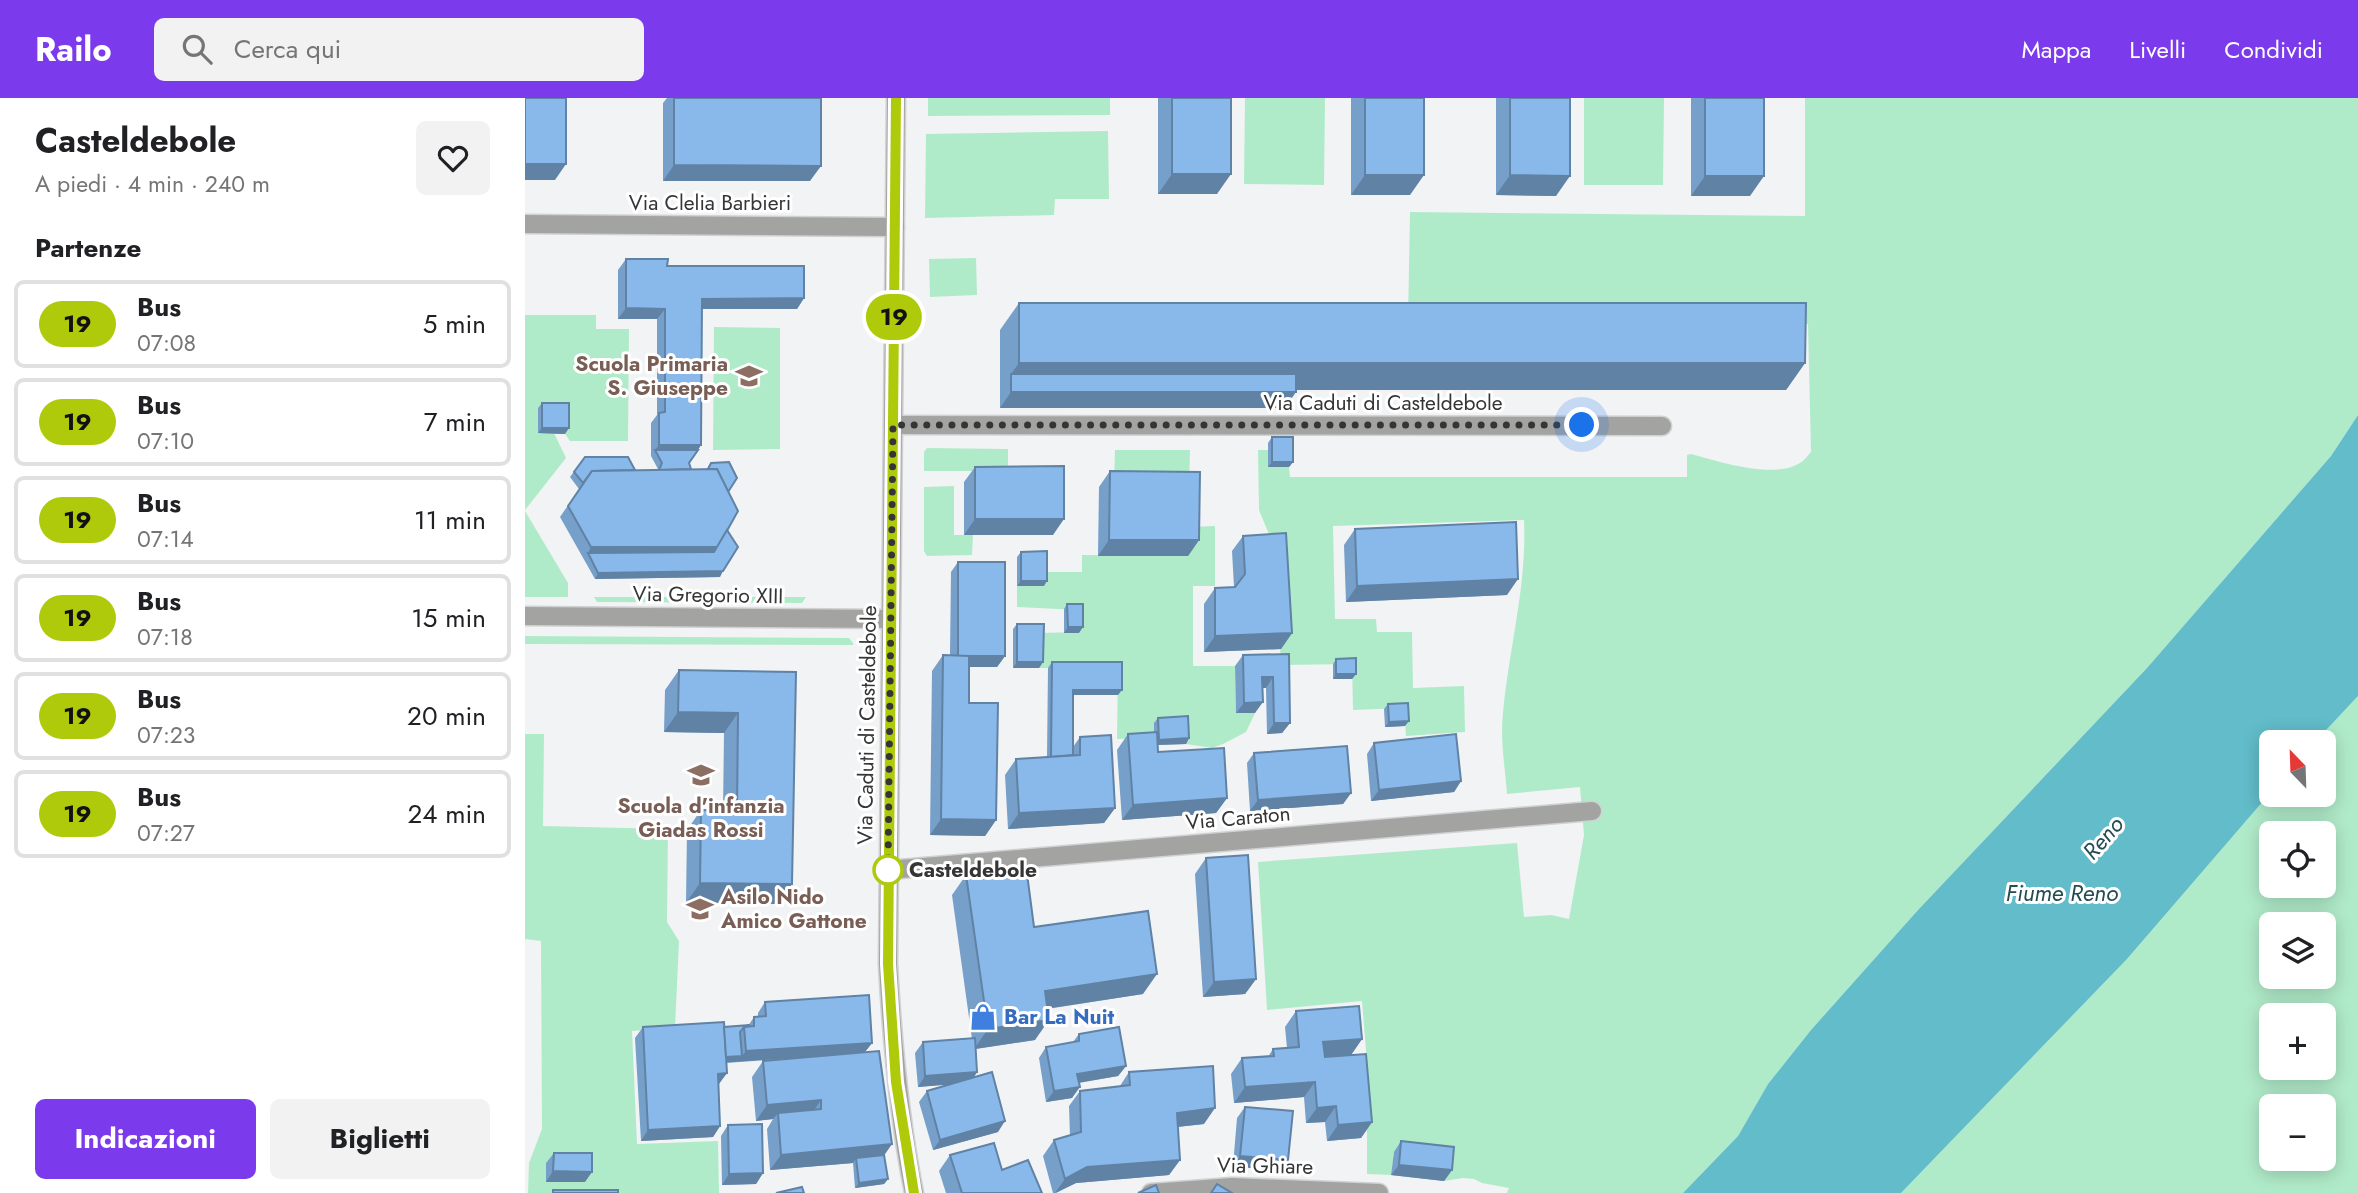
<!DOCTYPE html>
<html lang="it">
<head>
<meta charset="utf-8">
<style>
  :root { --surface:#fff; --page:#f2f2f2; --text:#202124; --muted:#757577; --line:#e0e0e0; --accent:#7c3aed }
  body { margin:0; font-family:Jost,sans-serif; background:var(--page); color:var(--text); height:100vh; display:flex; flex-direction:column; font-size:26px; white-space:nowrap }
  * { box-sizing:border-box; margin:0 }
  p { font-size:23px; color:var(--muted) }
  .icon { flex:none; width:38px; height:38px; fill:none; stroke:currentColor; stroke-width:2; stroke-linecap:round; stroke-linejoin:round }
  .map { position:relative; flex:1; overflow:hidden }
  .details { display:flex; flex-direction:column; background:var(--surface); width:525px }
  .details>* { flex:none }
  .badge { padding:0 14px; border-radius:23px; font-size:24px; line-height:46px }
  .needle { width:46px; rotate:337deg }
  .tools { position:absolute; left:1734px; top:632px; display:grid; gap:14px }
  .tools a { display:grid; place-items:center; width:77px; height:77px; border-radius:10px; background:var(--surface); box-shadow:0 4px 18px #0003; font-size:35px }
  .you { position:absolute; width:35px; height:35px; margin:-18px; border:5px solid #fff; border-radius:50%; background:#1a73e8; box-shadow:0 0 0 10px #1a73e833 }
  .map>.badge { position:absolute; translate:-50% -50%; box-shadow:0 0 0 4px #fff }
  h2 { padding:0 35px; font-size:26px; line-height:63px }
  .round { display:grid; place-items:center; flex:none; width:74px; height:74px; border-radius:10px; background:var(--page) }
  .head { display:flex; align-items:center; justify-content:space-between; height:119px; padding:0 35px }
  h1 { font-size:33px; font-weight:700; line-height:52px }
  .cta { display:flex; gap:14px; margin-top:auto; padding:14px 35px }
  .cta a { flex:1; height:80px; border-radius:10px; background:var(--accent); color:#fff; font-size:28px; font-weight:700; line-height:80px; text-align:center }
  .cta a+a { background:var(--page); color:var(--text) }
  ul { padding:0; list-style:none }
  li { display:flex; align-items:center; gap:21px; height:88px; margin:0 14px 10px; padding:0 21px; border:4px solid var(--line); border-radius:10px }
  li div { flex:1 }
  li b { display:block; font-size:26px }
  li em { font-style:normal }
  li .badge { min-width:77px; font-weight:700; text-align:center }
  header { display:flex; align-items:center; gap:42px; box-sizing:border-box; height:98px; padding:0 35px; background:var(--accent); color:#fff }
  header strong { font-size:33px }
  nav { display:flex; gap:38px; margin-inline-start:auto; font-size:24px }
  .search { width:490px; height:63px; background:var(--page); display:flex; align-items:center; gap:18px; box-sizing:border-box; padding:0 24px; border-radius:10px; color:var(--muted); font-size:26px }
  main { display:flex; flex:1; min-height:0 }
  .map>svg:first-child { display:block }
</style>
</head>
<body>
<header>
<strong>Railo</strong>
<div class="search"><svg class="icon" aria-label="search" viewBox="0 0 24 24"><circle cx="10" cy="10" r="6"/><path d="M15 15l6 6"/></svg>Cerca qui</div>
<nav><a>Mappa</a><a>Livelli</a><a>Condividi</a></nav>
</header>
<main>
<section class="details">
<div class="head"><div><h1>Casteldebole</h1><p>A piedi · 4 min · 240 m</p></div><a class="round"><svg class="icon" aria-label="heart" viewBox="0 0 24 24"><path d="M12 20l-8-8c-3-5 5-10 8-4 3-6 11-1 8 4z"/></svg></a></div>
<h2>Partenze</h2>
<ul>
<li><span class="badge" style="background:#afca0b;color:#111">19</span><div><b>Bus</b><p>07:08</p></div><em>5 min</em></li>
<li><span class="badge" style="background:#afca0b;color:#111">19</span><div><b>Bus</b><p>07:10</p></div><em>7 min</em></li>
<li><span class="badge" style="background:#afca0b;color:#111">19</span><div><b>Bus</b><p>07:14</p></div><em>11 min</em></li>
<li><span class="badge" style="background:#afca0b;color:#111">19</span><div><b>Bus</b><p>07:18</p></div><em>15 min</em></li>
<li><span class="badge" style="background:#afca0b;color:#111">19</span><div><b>Bus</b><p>07:23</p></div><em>20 min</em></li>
<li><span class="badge" style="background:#afca0b;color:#111">19</span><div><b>Bus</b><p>07:27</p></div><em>24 min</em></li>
</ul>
<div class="cta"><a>Indicazioni</a><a>Biglietti</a></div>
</section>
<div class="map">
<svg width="1833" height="1095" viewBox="0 0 1833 1095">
  <rect width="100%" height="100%" fill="#f2f3f5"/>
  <g fill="#b0ebc9" fill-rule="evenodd">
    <path d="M403 0H585V17L403 18Z"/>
    <path d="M720 0H800L799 87 719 86Z"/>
    <path d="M1059 0H1139L1138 87H1059Z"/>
    <path d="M1280 0H1833V317L1806 358 1622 570 1393 812 1286 932 1243 986 1213 1038 1158 1095H982L984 1090 957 1085 949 1081 938 1080 919 1083 922 1060 869 1054 866 1077 842 1076V965L837 903 742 912 733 764 992 745 999 819 1026 817 1044 821 1059 737 1055 689 982 696C980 669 975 642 978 615 984 550 1002 488 999 422L808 428 810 521H851L852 534H887L888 590 939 588 940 634 881 638 879 610 828 612 827 566 756 567 750 451 734 412 733 352H743V369H764L765 379H1162V357L1166 356C1193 363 1254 384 1279 362 1281 360 1283 357 1286 354L1283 226 883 223 885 114 1280 118Z"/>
    <path d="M583 33 584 101H530L529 117 400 120 401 36Z"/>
    <path d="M451 160 452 197 405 199 404 161Z"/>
    <path d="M0 217H71V231H104L103 343H45L40 336 29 335 41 360 0 412Z"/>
    <path d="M189 229 255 230V351L188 352Z"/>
    <path d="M402 350 483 351V373H399V354Z"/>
    <path d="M590 352H665L664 389H589Z"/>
    <path d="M429 388V437H448L447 457 402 458 399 453V389Z"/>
    <path d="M0 413 43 485V499H0Z"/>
    <path d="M690 428V488H668V568H710L711 615H730L721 634 698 646 687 650 661 646 659 624 630 640 592 641 593 570H514L515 535 554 534V512L492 509V488H518L519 474H557V457L663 458 664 429Z"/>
    <path d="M69 499H281L277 505 72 504Z"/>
    <path d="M0 538 324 540 328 545V547L0 546Z"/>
    <path d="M1833 598V1095H1376L1602 861 1746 694V696H1799V644H1790ZM1746 735H1799V788H1746ZM1746 826H1799V878H1746ZM1746 917H1799V970H1746ZM1746 1008H1799V1060H1746Z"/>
    <path d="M0 636H19L18 728 143 731 142 824 154 843 150 930 107 933 112 1046 193 1043 194 1095H3L4 1065 17 1031 16 843 0 841Z"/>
  </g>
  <path fill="#62bcc9" d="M1833 317V598L1790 644H1746V694L1602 861 1376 1095H1158L1213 1038 1243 986 1286 932 1393 812 1622 570 1806 358Z"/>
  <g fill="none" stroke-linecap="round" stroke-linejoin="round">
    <defs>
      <path id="service" d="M626 1095 707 1089 854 1095"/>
      <g id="minor">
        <path d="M0 126 370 129"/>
        <path d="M368 327 1137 328"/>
        <path d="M0 518 366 521"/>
        <path d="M363 772 1067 713"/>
      </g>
      <path id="tertiary" d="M371 0 363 866C367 943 374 1019 389 1095"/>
    </defs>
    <use href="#service" stroke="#d0d1d3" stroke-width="21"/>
    <use href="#minor" stroke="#d0d1d3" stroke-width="21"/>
    <use href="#tertiary" stroke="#d0d1d3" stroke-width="21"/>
    <use href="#service" stroke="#a3a3a2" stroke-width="18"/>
    <use href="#minor" stroke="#a3a3a2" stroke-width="18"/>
    <use href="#tertiary" stroke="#a3a3a2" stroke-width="18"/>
  </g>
  <g fill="#769fca">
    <path d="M142 0H296L285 83H138V5Z"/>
    <path d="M633 0H706L692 96H633Z"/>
    <path d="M826 0H899L885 97H826Z"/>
    <path d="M971 0H1045L1031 98 971 97Z"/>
    <path d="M1166 0H1239L1225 98H1166Z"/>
    <path d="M101 161 142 168 279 200 272 211H177L176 347 164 365 166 371H182L186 365 203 394 202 432 195 479 70 481 35 419 59 384 54 391 45 379 60 359 110 372H133V371L126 358V325L132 317V221H93V172Z"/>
    <path d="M494 205 1280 265 1261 292H771L760 310H475V232Z"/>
    <path d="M17 305 40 336 13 335V310Z"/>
    <path d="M747 339 768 364 764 369H743V345Z"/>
    <path d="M450 369 528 437H439V384Z"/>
    <path d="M585 373 674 442 663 458H573L574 389Z"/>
    <path d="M830 431 982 497 821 504 819 447Z"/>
    <path d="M718 438 767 535 756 551 679 554V506L690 490 709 489 707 453Z"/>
    <path d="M496 454 519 488H492V459Z"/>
    <path d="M433 464 480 558 472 569H444V605L471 722 460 738 405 737 407 573 418 557 425 558 426 474Z"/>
    <path d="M542 506 554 535H539V511Z"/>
    <path d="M492 526 518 564 514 570H488V531Z"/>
    <path d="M764 556 765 625 757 635 742 636 741 590H737L730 615H711L710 568 718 557Z"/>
    <path d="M811 561 831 576 827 581H808V566Z"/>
    <path d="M527 564 593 597H548V649L555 639 590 710 579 725 483 731 480 677 491 661 522 659 523 570Z"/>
    <path d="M154 572 271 574 267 786 253 806 161 805 162 732 176 712 198 713 199 635 139 634 140 592Z"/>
    <path d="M863 606 880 628 860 629 859 611Z"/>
    <path d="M633 620 664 640 661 646 632 647 633 654 702 700 691 715 597 722 592 652 603 636 629 634V625Z"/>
    <path d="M849 645 936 683 929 694 846 703 842 656Z"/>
    <path d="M729 655 826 695 818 706 725 713 722 665Z"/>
    <path d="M681 760 731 881 720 896 678 899 670 776Z"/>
    <path d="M441 777 509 829 618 896 522 911 510 942 451 951 452 974 449 979 473 1034 408 1052 394 1004 402 993 424 986 393 989 390 955 398 944 447 941 427 797Z"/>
    <path d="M240 904 347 945 340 954 363 1081 359 1086 330 1090 328 1065 245 1072 242 1031 248 1021 231 1023 227 979 238 963 272 960 201 965 202 975 193 986 195 1028 188 1039 116 1043 110 940 118 929H199L223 928 229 919 233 918V915Z"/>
    <path d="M771 913 837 941 826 957 847 1024 836 1040 802 1043 800 1024 781 1025 779 999 709 1005 706 976 717 960 743 959 748 951 762 950 760 929Z"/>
    <path d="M554 936 601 968 593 978 554 985 547 1000 521 1004 514 960 521 949 548 944Z"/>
    <path d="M604 974 679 1026 653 1029 655 1062 644 1077 551 1085 531 1095H528L518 1058 529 1042 545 1038 544 1008 555 993 595 988Z"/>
    <path d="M720 1009 755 1073 708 1068 712 1020Z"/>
    <path d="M203 1027 238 1075 231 1086 197 1087 196 1038Z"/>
    <path d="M876 1043 927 1072 919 1083 866 1077 869 1054Z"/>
    <path d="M29 1055 60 1084H21V1065Z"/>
    <path d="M425 1057 477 1072 517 1095H421L414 1073Z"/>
  </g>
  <g fill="#6082a4">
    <path d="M0 66H41L30 82H0Z"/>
    <path d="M149 67 296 68 285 83H138Z"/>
    <path d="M647 76H706L692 96H633Z"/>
    <path d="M840 77H899L885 97H826Z"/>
    <path d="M985 77 1045 78 1031 98 971 97Z"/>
    <path d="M1180 78H1239L1225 98H1166Z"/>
    <path d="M279 200 272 211H169L177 201Z"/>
    <path d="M101 210 140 211 132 221H93Z"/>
    <path d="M494 265H1280L1261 292H486V276Z"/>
    <path d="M486 294H771L760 310H475Z"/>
    <path d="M17 330H44L40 336 13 335Z"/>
    <path d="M134 347H176L169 358 130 352Z"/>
    <path d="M747 364H768L764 369H743Z"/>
    <path d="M450 421H539L528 437H439Z"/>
    <path d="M584 442H674L663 458H573Z"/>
    <path d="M66 449H193L185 459 63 455Z"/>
    <path d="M198 473 195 479 70 481 73 475Z"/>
    <path d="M993 481 982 497 821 504 832 488Z"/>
    <path d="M496 483H522L519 488H492Z"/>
    <path d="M543 529H558L554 535H539Z"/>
    <path d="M767 535 756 551 679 554 690 538Z"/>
    <path d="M433 558H480L472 569H425Z"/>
    <path d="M492 564H518L514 570H488Z"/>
    <path d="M811 576H831L827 581H808Z"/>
    <path d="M737 579H748L741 590H729Z"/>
    <path d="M548 592H597L593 597H544Z"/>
    <path d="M738 604 730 615H711L719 605Z"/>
    <path d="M153 614 213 615 199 635 139 634Z"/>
    <path d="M884 623 880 628 860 629 864 624Z"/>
    <path d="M749 625H765L757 635 742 636Z"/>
    <path d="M664 640 661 646 630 647 634 642Z"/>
    <path d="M936 683 929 694 846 703 854 692Z"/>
    <path d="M826 695 818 706 725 713 733 702Z"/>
    <path d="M702 700 691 715 597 722 608 707Z"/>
    <path d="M590 710 579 725 483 731 494 715Z"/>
    <path d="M416 721 471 722 460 738 405 737Z"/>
    <path d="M175 785 267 786 253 806 161 805Z"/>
    <path d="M632 876 618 896 506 913 520 893Z"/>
    <path d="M731 881 720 896 678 899 689 884Z"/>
    <path d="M524 922 510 942 449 951 463 931Z"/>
    <path d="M837 941 826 957 787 960 798 944Z"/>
    <path d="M347 945 339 955 193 965 197 959 217 958 221 953Z"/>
    <path d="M601 968 593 978 545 986 552 976Z"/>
    <path d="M452 974 445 985 393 989 400 978Z"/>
    <path d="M202 975 194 986 185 987 193 976Z"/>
    <path d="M790 984 779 999 709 1005 720 989Z"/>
    <path d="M555 989 547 1000 521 1004 529 993Z"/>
    <path d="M296 1002 285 1018 253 1015 248 1021 231 1023 242 1007Z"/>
    <path d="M811 1008 800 1024 781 1025 792 1010Z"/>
    <path d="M690 1010 679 1026 641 1030 652 1015Z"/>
    <path d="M480 1023 473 1034 408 1052 415 1042Z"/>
    <path d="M847 1024 836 1040 802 1043 813 1027Z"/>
    <path d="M195 1028 188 1039 116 1043 123 1032Z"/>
    <path d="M367 1046 356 1062 331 1060 328 1065 245 1072 256 1057Z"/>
    <path d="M715 1058 763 1062 755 1073 708 1068Z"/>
    <path d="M655 1062 644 1077 551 1085 530 1095 540 1081 562 1069Z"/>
    <path d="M874 1067 927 1072 919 1083 866 1077Z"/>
    <path d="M28 1073 67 1074 60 1084H21Z"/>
    <path d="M238 1075 231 1086 197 1087 204 1076Z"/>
    <path d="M363 1081 359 1086 330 1090 334 1085Z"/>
  </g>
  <g fill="#89b9eb" stroke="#6082a4" stroke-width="2">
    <rect x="0" y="0" width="41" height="66"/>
    <path d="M149 0H296V68L149 67Z"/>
    <rect x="647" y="0" width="59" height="76"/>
    <rect x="840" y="0" width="59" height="77"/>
    <path d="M985 0H1045V78L985 77Z"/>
    <rect x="1180" y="0" width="59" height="78"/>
    <path d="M101 161H143L142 168H279V200L177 201 176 347H134V315L140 314V211L101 210Z"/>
    <path d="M494 205H1281L1280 265H494Z"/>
    <rect x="486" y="276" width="285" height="18"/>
    <rect x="17" y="305" width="27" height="25"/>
    <rect x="747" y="339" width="21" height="25"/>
    <path d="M130 352H173L164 365 166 371 134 372 137 365Z"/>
    <path d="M60 359H103L110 372 67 373 58 385 49 374Z"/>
    <path d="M204 364 212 380 203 394 192 371H183L186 365Z"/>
    <path d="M539 368V421H450V369Z"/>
    <path d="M192 371 213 413 193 449H66L43 408 67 373Z"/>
    <path d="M585 373 675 374 674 442H584Z"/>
    <path d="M991 424 993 481 832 488 830 431Z"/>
    <path d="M202 432 213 449 198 473 73 475 63 455 189 454Z"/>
    <path d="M761 435 767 535 690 538V490L710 489 720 476 718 438Z"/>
    <path d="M522 453V483H496V454Z"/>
    <rect x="433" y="464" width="47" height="94"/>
    <path d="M542 506H558V529H543Z"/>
    <path d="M492 526H519L518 564H492Z"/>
    <path d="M764 556 765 625H749L748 579H737L738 604 719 605 718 557Z"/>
    <path d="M418 557 444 558V605H473L471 722 416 721Z"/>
    <path d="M831 560V576H811V561Z"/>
    <path d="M527 564H597V592H548V657L526 659Z"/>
    <path d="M154 572 271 574 267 786 175 785 176 712 212 713 213 615 153 614Z"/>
    <path d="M883 605 884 623 864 624 863 606Z"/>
    <path d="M663 618 664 640 634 642 633 620Z"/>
    <path d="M632 634 633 654 699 650 702 700 608 707 603 636Z"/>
    <path d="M931 636 936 683 854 692 849 645Z"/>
    <path d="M586 637 590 710 494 715 491 661 555 657V639Z"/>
    <path d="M822 648 826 695 733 702 729 655Z"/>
    <path d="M723 757 731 881 689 884 681 760Z"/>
    <path d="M501 768 509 829 623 813 632 876 520 893 524 922 463 931 441 777Z"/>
    <path d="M344 897 347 945 221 953 219 929 229 928V919L241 918 240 904Z"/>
    <path d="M834 908 837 941 798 944 800 959 841 956 847 1024 813 1027 811 1008 792 1010 790 984 720 989 717 960 749 958 748 951 774 949 771 913Z"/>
    <path d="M199 924 202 975 193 976 195 1028 123 1032 118 929Z"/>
    <path d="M225 927 219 929 215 934 217 958 201 959 199 929Z"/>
    <path d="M594 929 601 968 552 976 555 989 529 993 521 949 554 943V936Z"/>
    <path d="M450 940 452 974 400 978 398 944Z"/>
    <path d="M354 953 367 1046 256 1057 253 1015 296 1011V1002L242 1007 238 963Z"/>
    <path d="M688 968 690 1010 652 1015 655 1062 562 1069 540 1081 529 1042 556 1034 555 993 605 987 604 974Z"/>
    <path d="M467 974 480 1023 415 1042 402 993Z"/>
    <path d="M720 1009 768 1013 763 1062 715 1058Z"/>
    <path d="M237 1026 238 1075 204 1076 203 1027Z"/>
    <path d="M876 1043 929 1049 927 1072 874 1067Z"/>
    <path d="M469 1045 477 1072 503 1062 517 1095H437L425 1057Z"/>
    <path d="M29 1055H67V1074L28 1073Z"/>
    <path d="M359 1057 363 1081 334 1085 331 1060Z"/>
    <path d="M692 1086 707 1095H686Z"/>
    <path d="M631 1087 634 1095H613Z"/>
    <path d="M277 1089 279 1095H251Z"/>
    <rect x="28" y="1092" width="65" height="3"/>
  </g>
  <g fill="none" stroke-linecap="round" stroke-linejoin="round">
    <defs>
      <path id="line" d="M371 0 363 866 371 984 389 1095"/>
    </defs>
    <use href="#line" stroke="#fff" stroke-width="16"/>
    <use href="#line" stroke="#afca0b" stroke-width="10"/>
    <path stroke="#353536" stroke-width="7" stroke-dasharray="0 12.6" d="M363 772 368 327H1057"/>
  </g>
  <defs>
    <symbol id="school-bare" viewBox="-9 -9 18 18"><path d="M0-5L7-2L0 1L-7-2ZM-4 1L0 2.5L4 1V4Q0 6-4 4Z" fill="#8d6e63" stroke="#fff" stroke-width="2.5" paint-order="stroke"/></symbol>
    <symbol id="shop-bare" viewBox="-9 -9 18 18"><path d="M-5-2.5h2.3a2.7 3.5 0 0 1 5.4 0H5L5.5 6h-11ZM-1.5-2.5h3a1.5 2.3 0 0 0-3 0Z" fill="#3f7fe0" stroke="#fff" stroke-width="2.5" paint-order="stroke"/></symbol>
  </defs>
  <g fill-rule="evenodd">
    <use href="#school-bare" x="205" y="259" width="38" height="38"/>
    <use href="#school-bare" x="157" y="658" width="38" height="38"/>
    <use href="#school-bare" x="156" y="792" width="38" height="38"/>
    <use href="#shop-bare" x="439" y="900" width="38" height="38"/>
  </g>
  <circle fill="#fff" stroke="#afca0b" stroke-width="3.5" cx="363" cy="772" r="14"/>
  <g text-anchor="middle" stroke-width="6" stroke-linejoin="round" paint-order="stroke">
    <g font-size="21" fill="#353536" stroke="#fff">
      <text x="185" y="112">Via Clelia Barbieri</text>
      <text x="858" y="312">Via Caduti di Casteldebole</text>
      <text transform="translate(183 497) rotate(1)" y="7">Via Gregorio XIII</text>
      <text transform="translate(342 627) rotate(-89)" y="7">Via Caduti di Casteldebole</text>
      <text transform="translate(713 720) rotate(-5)" y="7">Via Caraton</text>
      <text transform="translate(740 1068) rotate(1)" y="7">Via Ghiare</text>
    </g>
    <g font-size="21" font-weight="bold" fill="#785e54" stroke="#fff" text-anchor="end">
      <text x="203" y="273">Scuola Primaria<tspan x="203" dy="24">S. Giuseppe</tspan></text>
      <text x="176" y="715" text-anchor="middle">Scuola d'infanzia<tspan x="176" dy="24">Giadas Rossi</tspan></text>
      <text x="196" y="806" text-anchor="start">Asilo Nido<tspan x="196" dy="24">Amico Gattone</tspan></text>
    </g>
    <g font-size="21" font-weight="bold" fill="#353536" stroke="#fff" text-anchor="start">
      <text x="384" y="779">Casteldebole</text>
    </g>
    <g font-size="21" font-weight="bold" fill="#366cbe" stroke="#fff" text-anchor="start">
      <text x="479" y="926">Bar La Nuit</text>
    </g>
    <g font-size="23" font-style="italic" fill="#234d53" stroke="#fff">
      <text transform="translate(1578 740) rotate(-49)" y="8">Reno</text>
      <text x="1537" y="803">Fiume Reno</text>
    </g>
  </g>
</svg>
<div class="tools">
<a><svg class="needle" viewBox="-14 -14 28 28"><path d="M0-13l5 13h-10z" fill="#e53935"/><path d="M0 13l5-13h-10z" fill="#757577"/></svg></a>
<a><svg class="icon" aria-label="locate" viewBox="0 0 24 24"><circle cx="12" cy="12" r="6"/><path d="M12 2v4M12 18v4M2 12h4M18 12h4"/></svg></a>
<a><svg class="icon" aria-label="layers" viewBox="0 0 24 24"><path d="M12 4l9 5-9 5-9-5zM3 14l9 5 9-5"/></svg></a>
<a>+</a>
<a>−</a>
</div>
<div class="you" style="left:1057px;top:327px"></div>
<b class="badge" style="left:369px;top:219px;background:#afca0b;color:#111">19</b>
</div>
</main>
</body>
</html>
